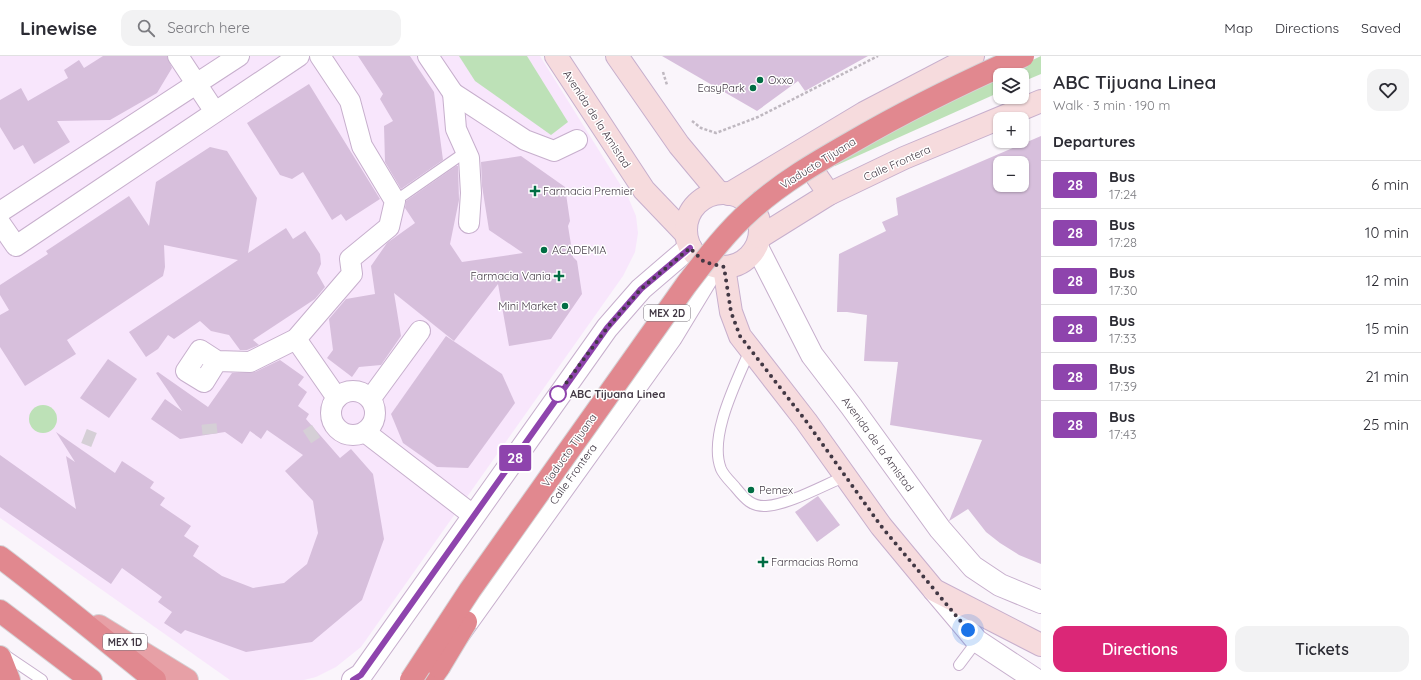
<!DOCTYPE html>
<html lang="en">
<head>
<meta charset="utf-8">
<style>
  :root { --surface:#fff; --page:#f2f2f3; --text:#2b2b33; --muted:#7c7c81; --line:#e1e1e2; --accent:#db2777 }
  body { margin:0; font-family:Quicksand,sans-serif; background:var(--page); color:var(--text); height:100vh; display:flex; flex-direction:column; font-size:15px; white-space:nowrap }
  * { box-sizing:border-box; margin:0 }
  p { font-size:13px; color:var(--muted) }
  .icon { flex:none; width:22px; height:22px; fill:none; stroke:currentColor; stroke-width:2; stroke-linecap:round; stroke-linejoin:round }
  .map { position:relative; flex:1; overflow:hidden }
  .panel { display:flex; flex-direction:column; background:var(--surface); width:380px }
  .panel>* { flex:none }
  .badge { padding:0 8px; border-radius:3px; font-size:14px; line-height:26px }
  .controls { position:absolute; left:993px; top:12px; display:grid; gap:8px }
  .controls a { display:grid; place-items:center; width:36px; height:36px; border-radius:8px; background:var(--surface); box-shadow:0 1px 3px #0004; font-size:20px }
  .you { position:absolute; width:20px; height:20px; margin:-10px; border:3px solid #fff; border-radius:50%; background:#1a73e8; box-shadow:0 0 0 6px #1a73e833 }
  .map>.badge { position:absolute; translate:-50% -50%; box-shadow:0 0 0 2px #fff }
  h2 { padding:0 12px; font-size:15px; line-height:36px }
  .round { display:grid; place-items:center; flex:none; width:42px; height:42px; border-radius:12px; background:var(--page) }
  .overview { display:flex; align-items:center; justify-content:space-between; height:68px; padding:0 12px }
  h1 { font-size:19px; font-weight:600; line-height:30px }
  .action { display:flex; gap:8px; margin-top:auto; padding:8px 12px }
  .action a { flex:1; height:46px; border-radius:12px; background:var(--accent); color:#fff; font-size:16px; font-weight:600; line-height:46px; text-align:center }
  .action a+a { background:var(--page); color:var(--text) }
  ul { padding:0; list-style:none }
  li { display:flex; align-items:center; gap:12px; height:48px; padding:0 12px; border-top:1px solid var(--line) }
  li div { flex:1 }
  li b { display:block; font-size:15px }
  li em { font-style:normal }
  li .badge { min-width:44px; font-weight:700; text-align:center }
  header { display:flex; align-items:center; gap:24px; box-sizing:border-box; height:56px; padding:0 20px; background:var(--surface); border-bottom:1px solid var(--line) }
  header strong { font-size:19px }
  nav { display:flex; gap:22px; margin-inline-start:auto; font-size:14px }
  .search { width:280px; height:36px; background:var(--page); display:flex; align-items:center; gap:10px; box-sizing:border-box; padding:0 14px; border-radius:12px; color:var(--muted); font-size:15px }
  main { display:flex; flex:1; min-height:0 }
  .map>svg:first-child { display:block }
</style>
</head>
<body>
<header>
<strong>Linewise</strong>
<div class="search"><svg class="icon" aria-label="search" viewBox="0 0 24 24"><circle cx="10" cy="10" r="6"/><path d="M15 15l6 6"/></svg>Search here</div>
<nav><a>Map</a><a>Directions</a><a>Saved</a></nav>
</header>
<main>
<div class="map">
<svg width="1041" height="624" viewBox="0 0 1041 624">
  <rect width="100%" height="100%" fill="#faf5fb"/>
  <path fill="#f8e6fc" d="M0 0H540L628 141 636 160 638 177 635 196 623 220 361 591 336 611 316 621 304 624H230L0 462Z"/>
  <g fill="#bde1b7">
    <path d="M459 0H527L568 66 551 79 475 25Z"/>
    <path d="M1041 0V18L1022 26V19H1001Z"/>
    <path d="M1000 20V36L835 110 830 103Z"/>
    <circle cx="43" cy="363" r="14"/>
  </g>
  <g fill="#d7bfdc" fill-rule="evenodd">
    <path d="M103 0H167L172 12 157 37 110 64 57 65 70 86 34 108 23 89 14 94 0 71V44L21 32 28 45 68 22 64 14 79 4 84 12Z"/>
    <path d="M358 0H410L434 36 443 104 401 133 385 106 384 70 393 65 380 43 383 38Z"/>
    <path d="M662 0H868L805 35 798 25 757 55Z"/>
    <path d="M309 28 380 143 346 165 341 158 332 164 303 116 292 123 280 119 247 67Z"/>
    <path d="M1041 80V508L1019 499 1000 487 986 476 968 453 949 465 982 384 890 369 898 306 864 305 867 259 847 256H837L839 198 886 175 882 166 898 159 896 142ZM1000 107H1022V129H1000Z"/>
    <path d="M210 91 227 95 257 142 248 197 286 172 293 183 305 175 320 198 321 208 317 217 325 231 315 243 253 284 259 289 247 294H240L229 279 211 275 200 265 174 283 168 279 158 293 146 301 129 276 238 204 164 189 165 211 163 220 67 284 76 298 25 330 0 291V259L9 254 0 239V229L48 198 46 195 129 140 149 170 156 126Z"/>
    <path d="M521 100 565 131 570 165 568 170 573 201 577 205 582 238 551 283 509 290 498 228 454 285 394 237 401 280 381 309 359 311 352 321 327 302 333 294 329 263 346 243 375 238 371 210 387 187 415 167 405 152 406 145 456 110H458L459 144 450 188 462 206 523 197 489 174 482 130 481 106Z"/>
    <path d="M446 280 502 318 515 347 468 412 437 411 403 387 391 358Z"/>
    <path d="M108 303 137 323 109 362 80 342Z"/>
    <path d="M280 304 304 321 298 329 307 336 298 350 309 358 306 363 340 402 351 393 373 418 384 483 362 544 312 586 246 596 185 574 181 578 164 567 172 556 158 546 162 541 122 512 111 528 0 451V399L76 453 66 400 75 406 56 376 115 417 122 405 154 426 150 432 165 442 160 449 191 470 184 480 199 490 193 500 222 520 253 532 284 527 307 508 318 477 313 445 285 415 303 399 267 374 261 383 250 375 242 388 225 376 180 383 151 363 165 343 182 355 156 317 158 316 208 351 232 317 255 316Z"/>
    <path d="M818 440 840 469 817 486 795 456Z"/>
  </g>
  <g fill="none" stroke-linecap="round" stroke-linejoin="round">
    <g stroke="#d5cfd6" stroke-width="15" stroke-dasharray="15 8" stroke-linecap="butt">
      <path d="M209 368 210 378"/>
      <path d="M84 380 94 384"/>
      <path d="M307 381 316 375"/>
    </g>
    <defs>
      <g id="service">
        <path d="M395 145 467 95"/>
        <path d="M750 294C737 325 708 380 721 413 724 420 732 427 736 432 745 443 752 451 766 450 788 449 824 429 846 420"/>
        <path d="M2 597 42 624"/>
        <path d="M959 609 977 585"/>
      </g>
      <g id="minor">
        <path d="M178 0 215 56"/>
        <path d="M428 0 453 37 525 84 554 95 577 84"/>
        <path d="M453 37 456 73 469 102 471 137 469 167"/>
        <path d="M0 156 239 0"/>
        <path d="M0 167 16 190 299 0"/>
        <path d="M296 283 337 342"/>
        <path d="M217 305 204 326 186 315 200 294 217 305 250 306 296 283 352 218 350 203 389 171 395 145 362 90 350 45 320 0"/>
        <circle cx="353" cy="357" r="22"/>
        <path d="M371 342 420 275"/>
        <path d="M365 376 474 460"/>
      </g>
      <g id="tertiary">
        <path d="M757 191 812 299 851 350 940 473 973 511 1000 529 1041 546"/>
        <path d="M934 534 977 585 1036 624"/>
        <path d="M455 583 671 281 714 210"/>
        <path d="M353 624 361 619 607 272 641 233 690 191"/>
      </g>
      <g id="secondary">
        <path d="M556 0 644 134 686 178"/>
        <path d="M617 0 679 89 719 137"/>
        <path d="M800 96 829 138"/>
        <circle cx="723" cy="174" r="37"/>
        <path d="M729 138 864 57 973 0"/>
        <path d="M760 181 829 138 904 102 1041 45"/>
        <path d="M724 211 731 256 740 280 806 365 881 470 934 534 1041 589"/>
      </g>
      <path id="trunk" d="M99 570 187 624"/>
      <g id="motorway">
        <path d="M0 501C53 541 103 583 155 624"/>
        <path d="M0 555 91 624"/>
        <path d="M0 601 9 624"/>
        <path d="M430 624 439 611"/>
      </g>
    </defs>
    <use href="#service" stroke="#c7afcd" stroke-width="12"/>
    <use href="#minor" stroke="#c7afcd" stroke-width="22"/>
    <use href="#tertiary" stroke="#c7afcd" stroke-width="24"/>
    <use href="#secondary" stroke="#c7afcd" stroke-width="24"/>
    <use href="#trunk" stroke="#d5d3d6" stroke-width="24"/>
    <use href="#motorway" stroke="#d5d3d6" stroke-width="24"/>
    <g stroke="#bfb8c0" stroke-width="2.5" stroke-dasharray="3 2" stroke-linecap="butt">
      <path d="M663 16 667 29"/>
      <path d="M692 65 701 72 716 77 758 61 878 0"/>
    </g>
    <use href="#service" stroke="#fff" stroke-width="10"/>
    <use href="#minor" stroke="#fff" stroke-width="20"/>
    <use href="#tertiary" stroke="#fff" stroke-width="22"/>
    <use href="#secondary" stroke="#f6dbdd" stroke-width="22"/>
    <use href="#trunk" stroke="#e7a0a6" stroke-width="22"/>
    <use href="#motorway" stroke="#e1888f" stroke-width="22"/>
    <defs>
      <g id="motorway-bridge">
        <path d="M439 611 466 566"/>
        <path d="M411 624 470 534 686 229C706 203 726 176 751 154 782 126 817 106 852 86 907 54 964 26 1023 0"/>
      </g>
    </defs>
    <use href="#motorway-bridge" stroke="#d5d3d6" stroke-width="24" stroke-linecap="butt"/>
    <use href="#motorway-bridge" stroke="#e1888f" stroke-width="22"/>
  </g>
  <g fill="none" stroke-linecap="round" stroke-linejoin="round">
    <defs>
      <path id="line" d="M353 624 361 619 607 272 641 233 690 192"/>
    </defs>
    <use href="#line" stroke="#fff" stroke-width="9"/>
    <use href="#line" stroke="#8e44ad" stroke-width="6"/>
    <path stroke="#423844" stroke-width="4" stroke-dasharray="0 7.2" d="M558 338 607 272 641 233 690 192 704 206 724 211 731 256 740 280 806 365 881 470 968 574"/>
  </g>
  <g fill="#016d44" stroke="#fff" stroke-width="1.5">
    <circle cx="760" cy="24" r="4"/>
    <circle cx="753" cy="32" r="4"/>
    <path d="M533 129h4v4h4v4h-4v4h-4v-4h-4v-4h4z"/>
    <circle cx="544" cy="194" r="4"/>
    <path d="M557 214h4v4h4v4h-4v4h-4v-4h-4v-4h4z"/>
    <circle cx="565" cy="250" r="4"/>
    <circle cx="751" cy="434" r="4"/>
    <path d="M761 500h4v4h4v4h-4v4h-4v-4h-4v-4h4z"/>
  </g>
  <circle fill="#fff" stroke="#8e44ad" stroke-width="2" cx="558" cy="338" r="8"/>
  <g text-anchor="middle" stroke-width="3" stroke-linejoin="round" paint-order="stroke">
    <g fill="#fff" stroke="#7b747c" stroke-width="1">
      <rect x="644" y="249" width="46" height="16" rx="3"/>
      <rect x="103" y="578" width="44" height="16" rx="3"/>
    </g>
    <g font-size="10" font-weight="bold" fill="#423844">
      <text x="667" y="261">MEX 2D</text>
      <text x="125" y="590">MEX 1D</text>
    </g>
    <g font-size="11" fill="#423844" stroke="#fff" text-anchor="start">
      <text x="768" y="28">Oxxo</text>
      <text x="745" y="36" text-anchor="end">EasyPark</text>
      <text x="543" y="139">Farmacia Premier</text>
      <text x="552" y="198">ACADEMIA</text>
      <text x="551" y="224" text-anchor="end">Farmacia Vania</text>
      <text x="557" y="254" text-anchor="end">Mini Market</text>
      <text x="759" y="438">Pemex</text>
      <text x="771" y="510">Farmacias Roma</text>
    </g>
    <g font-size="11" fill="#423844" stroke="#fff">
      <text transform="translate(597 63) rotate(57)" y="4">Avenida de la Amistad</text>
      <text transform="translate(818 107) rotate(-32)" y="4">Viaducto Tijuana</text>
      <text transform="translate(897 107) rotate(-24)" y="4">Calle Frontera</text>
      <text transform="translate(878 388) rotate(54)" y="4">Avenida de la Amistad</text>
      <text transform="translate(569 394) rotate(-55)" y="4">Viaducto Tijuana</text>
      <text transform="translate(573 418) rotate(-54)" y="4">Calle Frontera</text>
    </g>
    <g font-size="11" font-weight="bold" fill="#423844" stroke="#fff" text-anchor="start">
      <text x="570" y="342">ABC Tijuana Linea</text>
    </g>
  </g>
</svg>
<div class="controls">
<a><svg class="icon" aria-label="layers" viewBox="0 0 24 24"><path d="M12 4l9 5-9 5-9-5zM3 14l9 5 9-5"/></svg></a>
<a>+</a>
<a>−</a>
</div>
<div class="you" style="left:968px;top:574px"></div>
<b class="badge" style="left:515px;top:402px;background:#8e44ad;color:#fff">28</b>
</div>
<section class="panel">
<div class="overview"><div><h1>ABC Tijuana Linea</h1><p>Walk · 3 min · 190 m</p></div><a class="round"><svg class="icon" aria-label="heart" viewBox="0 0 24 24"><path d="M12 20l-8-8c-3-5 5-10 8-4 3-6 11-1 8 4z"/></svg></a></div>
<h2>Departures</h2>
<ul>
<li><span class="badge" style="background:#8e44ad;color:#fff">28</span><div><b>Bus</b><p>17:24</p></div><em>6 min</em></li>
<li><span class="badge" style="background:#8e44ad;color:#fff">28</span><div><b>Bus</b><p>17:28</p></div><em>10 min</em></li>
<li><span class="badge" style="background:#8e44ad;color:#fff">28</span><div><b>Bus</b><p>17:30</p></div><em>12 min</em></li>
<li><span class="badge" style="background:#8e44ad;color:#fff">28</span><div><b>Bus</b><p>17:33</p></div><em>15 min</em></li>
<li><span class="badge" style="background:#8e44ad;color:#fff">28</span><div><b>Bus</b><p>17:39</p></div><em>21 min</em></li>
<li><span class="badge" style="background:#8e44ad;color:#fff">28</span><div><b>Bus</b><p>17:43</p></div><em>25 min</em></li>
</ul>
<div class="action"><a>Directions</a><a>Tickets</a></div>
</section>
</main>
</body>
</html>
